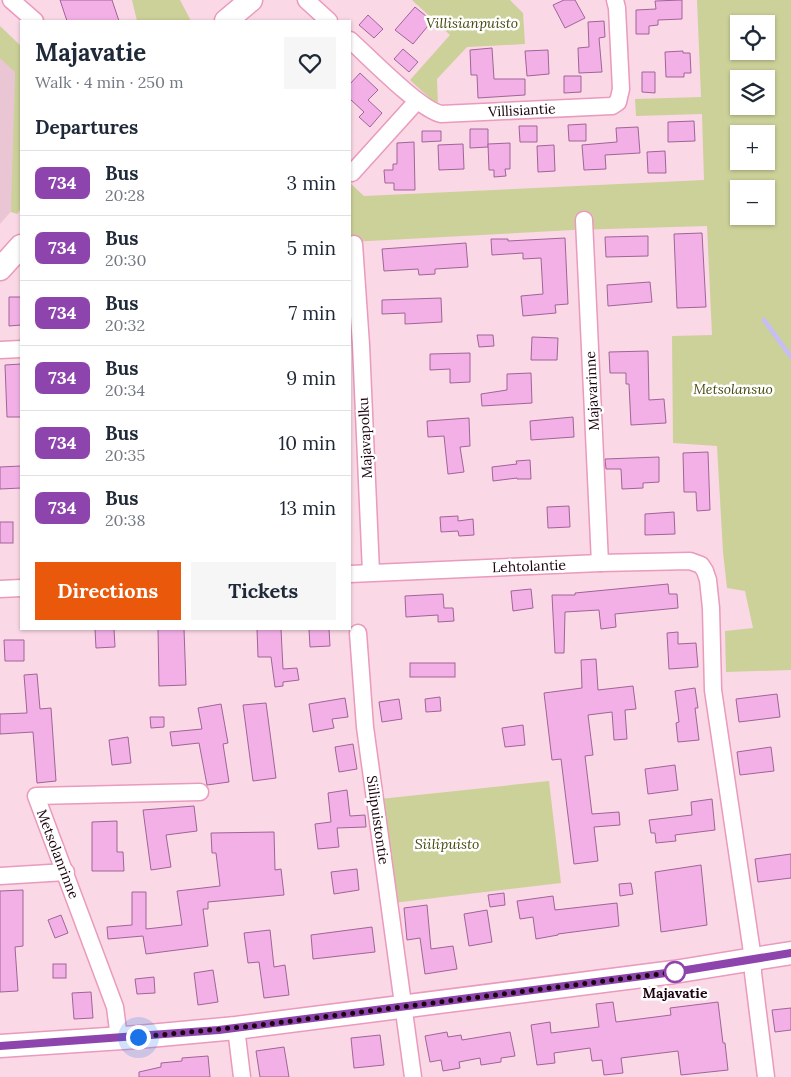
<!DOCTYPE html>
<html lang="en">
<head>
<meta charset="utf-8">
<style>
  :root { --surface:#fff; --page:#f6f6f7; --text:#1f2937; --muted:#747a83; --line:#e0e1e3; --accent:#ea580c }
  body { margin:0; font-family:Lora,serif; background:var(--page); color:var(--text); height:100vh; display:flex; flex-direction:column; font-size:19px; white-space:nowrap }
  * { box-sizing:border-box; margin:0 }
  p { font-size:16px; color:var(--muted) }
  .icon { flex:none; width:28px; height:28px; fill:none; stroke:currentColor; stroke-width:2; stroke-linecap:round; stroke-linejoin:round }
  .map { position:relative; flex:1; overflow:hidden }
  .sheet { position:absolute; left:20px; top:20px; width:331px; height:610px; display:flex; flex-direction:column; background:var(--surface); border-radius:0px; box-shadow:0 1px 4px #0004 }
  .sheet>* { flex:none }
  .badge { padding:0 10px; border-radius:8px; font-size:18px; line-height:32px }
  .fabs { position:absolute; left:730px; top:15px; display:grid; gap:10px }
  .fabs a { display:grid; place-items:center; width:45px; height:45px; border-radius:0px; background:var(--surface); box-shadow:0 1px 4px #0004; font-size:25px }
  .you { position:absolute; width:25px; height:25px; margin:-12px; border:4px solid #fff; border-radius:50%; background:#1a73e8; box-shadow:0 0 0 8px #1a73e833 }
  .map>.badge { position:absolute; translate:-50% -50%; box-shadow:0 0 0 2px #fff }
  h2 { padding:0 15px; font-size:19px; line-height:45px }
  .round { display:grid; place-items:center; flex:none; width:52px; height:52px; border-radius:0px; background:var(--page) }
  .head { display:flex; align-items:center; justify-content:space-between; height:85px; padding:0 15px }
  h1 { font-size:24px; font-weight:700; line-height:38px }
  .primary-button { display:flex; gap:10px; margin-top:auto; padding:10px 15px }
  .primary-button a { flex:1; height:58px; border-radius:0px; background:var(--accent); color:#fff; font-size:20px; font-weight:700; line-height:58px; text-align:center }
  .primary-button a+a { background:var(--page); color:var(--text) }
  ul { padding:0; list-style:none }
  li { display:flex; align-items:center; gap:15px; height:65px; padding:0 15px; border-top:1px solid var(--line) }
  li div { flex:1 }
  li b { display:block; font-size:19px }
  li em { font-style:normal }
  li .badge { min-width:55px; font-weight:700; text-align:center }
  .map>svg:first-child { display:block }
</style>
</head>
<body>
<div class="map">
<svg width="791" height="1077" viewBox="0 0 791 1077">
  <rect width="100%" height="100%" fill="#fad8e5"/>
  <path fill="#eac6d5" d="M0 39 21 58V200L0 224Z"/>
  <g fill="#ccd199" fill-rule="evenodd">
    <path d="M132 0H180L191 21H137Z"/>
    <path d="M412 0H510L523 13 525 44 467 47 437 79 438 106 410 80 450 35Z"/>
    <path d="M697 0H791V670L726 672 725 631 753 628 745 591 727 588 723 552 717 446 673 443 672 336 712 335 707 226 573 230 350 242V183L364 196 704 180 702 114 636 116 635 99 701 97ZM739 24H766V51H739ZM739 79H766V106H739ZM739 134H766V161H739ZM739 189H766V216H739Z"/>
    <path d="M0 26 21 46V209L17 214 11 212 15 72 0 58Z"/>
    <path d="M549 781 561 883 393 903 380 799Z"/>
  </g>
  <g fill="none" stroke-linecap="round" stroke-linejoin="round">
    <path stroke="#c7bdf7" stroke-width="4.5" d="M764 320 791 357"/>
  </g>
  <g fill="#f2b0e7" stroke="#a06498">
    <path d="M60 0H112L119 21H67Z"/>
    <path d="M564 0H575L585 18 565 28 553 5Z"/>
    <path d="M682 0V19L658 20V25L649 26V34H636V10L656 9 655 1Z"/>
    <path d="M415 7 432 21 413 44 395 30Z"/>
    <path d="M368 15 383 29 374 38 359 25Z"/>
    <path d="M604 21 605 37 599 38 602 72 579 73 578 48 589 47 588 22Z"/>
    <path d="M492 48 494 79H525V95L478 98 477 75H471L470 50Z"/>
    <path d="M403 49 418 62 409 72 394 59Z"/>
    <path d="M548 50 549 74 527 76 525 51Z"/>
    <path d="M683 51V53H690L691 73H684V77H666L665 52Z"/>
    <path d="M642 72H655V93L642 92Z"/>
    <path d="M360 73 378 90 368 100 382 113 370 127 359 117 364 112 350 99V84Z"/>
    <path d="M564 76H581V92L564 93Z"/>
    <path d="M694 121 695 141 668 142V122Z"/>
    <path d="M586 124V141H569L568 125Z"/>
    <path d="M519 126H537V142H520Z"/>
    <path d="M638 127 640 153 605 155 606 169 584 170 582 145 617 142 616 128Z"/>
    <path d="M470 129H488V147L470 148Z"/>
    <path d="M422 131H441V141L422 142Z"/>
    <path d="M414 142 415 190H394V183H385L384 170H393V164H397V143Z"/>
    <path d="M510 143V169H505L506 176 494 177V170H489L488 144Z"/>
    <path d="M463 144 464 169 439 170 438 145Z"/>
    <path d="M554 145 555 171 538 172 537 146Z"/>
    <path d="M665 151 666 173H648L647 152Z"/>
    <path d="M702 233 706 307 677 308 674 234Z"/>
    <path d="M648 236V256L606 257 605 237Z"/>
    <path d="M565 238 568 304 555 305 556 313 523 316 521 296 543 294 541 258 523 259V253L492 255 491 239H508V241Z"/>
    <path d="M466 243 468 267 435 269V274L419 275 418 269 384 271 382 249Z"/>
    <path d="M650 282 652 302 608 306 607 285Z"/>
    <path d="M9 297H21V325L9 326Z"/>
    <path d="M441 298 442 322 405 324V313L382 314V300Z"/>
    <path d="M477 335H493L494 346 479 347Z"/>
    <path d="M532 337 558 338 557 360H531Z"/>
    <path d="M648 351 649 400 664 399 666 423 631 425 629 384H626V373H610L609 352Z"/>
    <path d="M470 353V382L450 383V369L430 370V354Z"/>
    <path d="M21 364V417H7L5 365Z"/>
    <path d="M531 373 532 403 482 406 481 394 507 390V374Z"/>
    <path d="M573 417 574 437 531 440 530 421Z"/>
    <path d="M469 418 470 446 460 447 464 472 448 474 444 436 428 437 427 421Z"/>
    <path d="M708 452 710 510 697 511 696 492H684L683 453Z"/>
    <path d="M659 457V482L643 483V488L622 489 621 469H606L605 459Z"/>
    <path d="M530 460 531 479H517V478L493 481 492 467 517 464 516 461Z"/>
    <path d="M21 466V488L0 489V467Z"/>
    <path d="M569 506 570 527 548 528 547 507Z"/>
    <path d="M674 512 675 534 645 535V514Z"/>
    <path d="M458 516V521L473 519 474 535 459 536 458 531 441 532 440 517Z"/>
    <rect x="0" y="522" width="13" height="21"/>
    <path d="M668 584 669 594H677L678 608 615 614 616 627 601 629 599 610 565 612 564 653H555L552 595H575V593Z"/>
    <path d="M531 589 533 608 513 611 511 591Z"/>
    <path d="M443 594 444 608H453L454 621 438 622V615L406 617 405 596Z"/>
    <path d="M95 629H114L115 647 96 648Z"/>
    <path d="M158 629H184L186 685 159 686Z"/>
    <path d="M257 629H281L283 669 297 668 299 680 283 682V686L275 687 271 657H258Z"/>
    <path d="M309 629H329L330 646 310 647Z"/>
    <path d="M678 632V644L696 643 698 667 669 669 667 633Z"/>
    <path d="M4 640H24V661H5Z"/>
    <path d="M596 659 598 690 633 686 636 709 625 710 627 739 614 740 612 712 588 715 593 755 585 756 592 814 619 812 620 825 594 827 598 861 574 864 561 759 552 760 544 693 582 688 581 660Z"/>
    <rect x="410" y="663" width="45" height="14"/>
    <path d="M37 674 40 709 51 708 56 781 37 783 33 732 0 734V714L27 713 24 675Z"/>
    <path d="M695 688 698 708H695L699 740 678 742 676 723 679 722 675 691Z"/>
    <path d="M777 694 780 717 739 722 736 699Z"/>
    <path d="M440 697 441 711 426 712 425 699Z"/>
    <path d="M345 698 348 717 332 719 334 728 313 732 309 704Z"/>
    <path d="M399 699 402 719 382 722 379 702Z"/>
    <path d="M266 703 276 778 253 781 243 705Z"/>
    <path d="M221 704 228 743 223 744 229 782 207 785 199 743 172 746 170 732 202 729 198 708Z"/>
    <path d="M150 717H164V727L151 728Z"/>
    <path d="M523 725 525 745 505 747 502 728Z"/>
    <path d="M128 737 131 763 112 765 109 740Z"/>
    <path d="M353 744 357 769 339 772 335 747Z"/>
    <path d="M771 747 774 771 740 775 737 752Z"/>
    <path d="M675 765 678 790 648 794 645 769Z"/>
    <path d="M347 790 350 816 365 815 366 827 337 828 339 847 318 849 315 824 331 822 328 793Z"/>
    <path d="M712 799 715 830 675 835 676 841 656 843 655 833H651L649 820 692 815 691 802Z"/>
    <path d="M194 806 197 831 166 835 171 867 151 870 143 810Z"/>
    <path d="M117 821V852H123L124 871H92V822Z"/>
    <path d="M274 832 275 870 281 869 284 895 208 902V909H203L208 946 146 954 143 936 108 939 107 927 132 925V892H146V929L182 925 177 891 220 886 216 853H212L211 833Z"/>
    <path d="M791 854V878L758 882 755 859Z"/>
    <path d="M701 865 707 925 661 932 655 872Z"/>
    <path d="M357 869 359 890 334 894 331 872Z"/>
    <path d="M631 883 633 894 620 896 619 884Z"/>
    <path d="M23 890V946L15 947 18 991 0 992V891Z"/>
    <path d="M504 893 505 905 490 907 488 895Z"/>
    <path d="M553 896 555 910 617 903 619 926 558 934V935L536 939 533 917 520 919 517 901Z"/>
    <path d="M427 905 431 949 453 946 457 969 425 974 420 938 407 940 404 908Z"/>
    <path d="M487 910 492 942 469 946 464 914Z"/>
    <path d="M61 915 68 933 55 938 48 920Z"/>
    <path d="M372 927 375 952 313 959 311 935Z"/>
    <path d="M270 930 274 967 285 965 289 995 264 998 259 962 248 963 244 933Z"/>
    <rect x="53" y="964" width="13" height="14"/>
    <path d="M213 970 218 1002 198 1005 194 973Z"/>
    <path d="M154 977 155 993 137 994 135 979Z"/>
    <path d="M91 992 93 1018 74 1019 72 993Z"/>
    <path d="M613 1002 616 1022 671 1015 670 1008 718 1002 723 1043H725L728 1070 681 1075 678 1051 621 1058 623 1073 604 1075 602 1060 592 1061 590 1048 554 1053 555 1063 537 1065 531 1025 550 1022 551 1033 599 1027 596 1004Z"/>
    <path d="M791 1008V1030L775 1032 772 1010Z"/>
    <path d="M447 1032 448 1037 461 1035 462 1040 510 1032 515 1056 501 1058V1062L481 1065 480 1058 459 1062 460 1068 443 1071 441 1060 430 1062 425 1036Z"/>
    <path d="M380 1035 384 1065 354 1068 351 1038Z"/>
    <path d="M284 1047 289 1077H260L256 1051Z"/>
    <path d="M208 1056 210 1077H139V1072L161 1067V1063L182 1061V1058Z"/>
  </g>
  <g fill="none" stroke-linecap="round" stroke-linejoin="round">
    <defs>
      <g id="street">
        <path d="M11 0 35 21"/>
        <path d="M306 0 329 21"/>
        <path d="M350 40C369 57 419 109 441 114L612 106 618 102 621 89 617 8 615 0"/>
        <path d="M352 173 417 101"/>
        <path d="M584 220 600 563"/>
        <path d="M354 244 361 345 371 572"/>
        <path d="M0 350 21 349"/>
        <path d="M350 574 600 563 690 561 701 565 705 571 708 580 711 608 713 690 753 959V973L766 1077"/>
        <path d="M0 589 21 588"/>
        <path d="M358 633 365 727 413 1077"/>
        <path d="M0 876 66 872"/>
        <path d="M236 1028 242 1077"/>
        <path d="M119 1038 115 1007 36 796 200 792"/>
      </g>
      <g id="secondary">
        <path d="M226 21 251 0"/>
        <path d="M0 269 21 246"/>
        <path d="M0 1046 138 1037 236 1028 674 972 791 953"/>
      </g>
    </defs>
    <use href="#street" stroke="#ea9abd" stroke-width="19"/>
    <use href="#secondary" stroke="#ea9abd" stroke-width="25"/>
    <use href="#street" stroke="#fff" stroke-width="16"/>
    <use href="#secondary" stroke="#fff" stroke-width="22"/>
  </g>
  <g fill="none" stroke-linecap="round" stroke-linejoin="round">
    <defs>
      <path id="line" d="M0 1046 219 1030 674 972 791 953"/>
    </defs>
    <use href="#line" stroke="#fff" stroke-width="11"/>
    <use href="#line" stroke="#8e44ad" stroke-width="8"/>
    <path stroke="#1c030f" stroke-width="5" stroke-dasharray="0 9" d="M138 1037 252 1026 675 972"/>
  </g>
  <circle fill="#fff" stroke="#8e44ad" stroke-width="2.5" cx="675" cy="972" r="10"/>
  <g text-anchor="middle" stroke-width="5" stroke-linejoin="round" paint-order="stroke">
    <g font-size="14" font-style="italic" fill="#474a0d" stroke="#fff">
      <text x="472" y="28">Villisianpuisto</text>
      <text x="733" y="394">Metsolansuo</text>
      <text x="447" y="849">Siilipuisto</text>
    </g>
    <g font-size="14" fill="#1c030f" stroke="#fff">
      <text transform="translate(522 110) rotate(-3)" y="5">Villisiantie</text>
      <text transform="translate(592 391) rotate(-93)" y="5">Majavarinne</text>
      <text transform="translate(365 438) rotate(-93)" y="5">Majavapolku</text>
      <text transform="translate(529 566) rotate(-2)" y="5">Lehtolantie</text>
      <text transform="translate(378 820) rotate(82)" y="5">Siilipuistontie</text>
      <text transform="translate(58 854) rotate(69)" y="5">Metsolanrinne</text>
    </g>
    <g font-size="14" font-weight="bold" fill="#1c030f" stroke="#fff">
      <text x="675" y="998">Majavatie</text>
    </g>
  </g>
</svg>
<div class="fabs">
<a><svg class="icon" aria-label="locate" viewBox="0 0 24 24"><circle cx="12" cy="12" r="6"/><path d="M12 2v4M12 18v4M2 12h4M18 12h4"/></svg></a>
<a><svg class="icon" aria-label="layers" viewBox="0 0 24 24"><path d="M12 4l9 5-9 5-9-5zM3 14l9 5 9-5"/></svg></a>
<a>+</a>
<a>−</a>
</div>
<div class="you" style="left:138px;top:1037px"></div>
<section class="sheet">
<div class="head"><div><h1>Majavatie</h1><p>Walk · 4 min · 250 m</p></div><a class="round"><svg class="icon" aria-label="heart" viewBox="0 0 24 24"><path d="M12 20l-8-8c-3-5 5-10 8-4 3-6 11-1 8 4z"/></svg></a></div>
<h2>Departures</h2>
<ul>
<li><span class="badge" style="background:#8e44ad;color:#fff">734</span><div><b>Bus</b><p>20:28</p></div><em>3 min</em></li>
<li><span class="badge" style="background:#8e44ad;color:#fff">734</span><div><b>Bus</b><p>20:30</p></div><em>5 min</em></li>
<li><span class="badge" style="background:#8e44ad;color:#fff">734</span><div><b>Bus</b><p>20:32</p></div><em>7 min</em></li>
<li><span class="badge" style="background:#8e44ad;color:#fff">734</span><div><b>Bus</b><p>20:34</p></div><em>9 min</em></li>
<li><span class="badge" style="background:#8e44ad;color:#fff">734</span><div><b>Bus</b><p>20:35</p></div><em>10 min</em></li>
<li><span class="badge" style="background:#8e44ad;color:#fff">734</span><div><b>Bus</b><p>20:38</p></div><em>13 min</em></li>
</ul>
<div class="primary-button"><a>Directions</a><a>Tickets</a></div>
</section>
</div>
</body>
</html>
